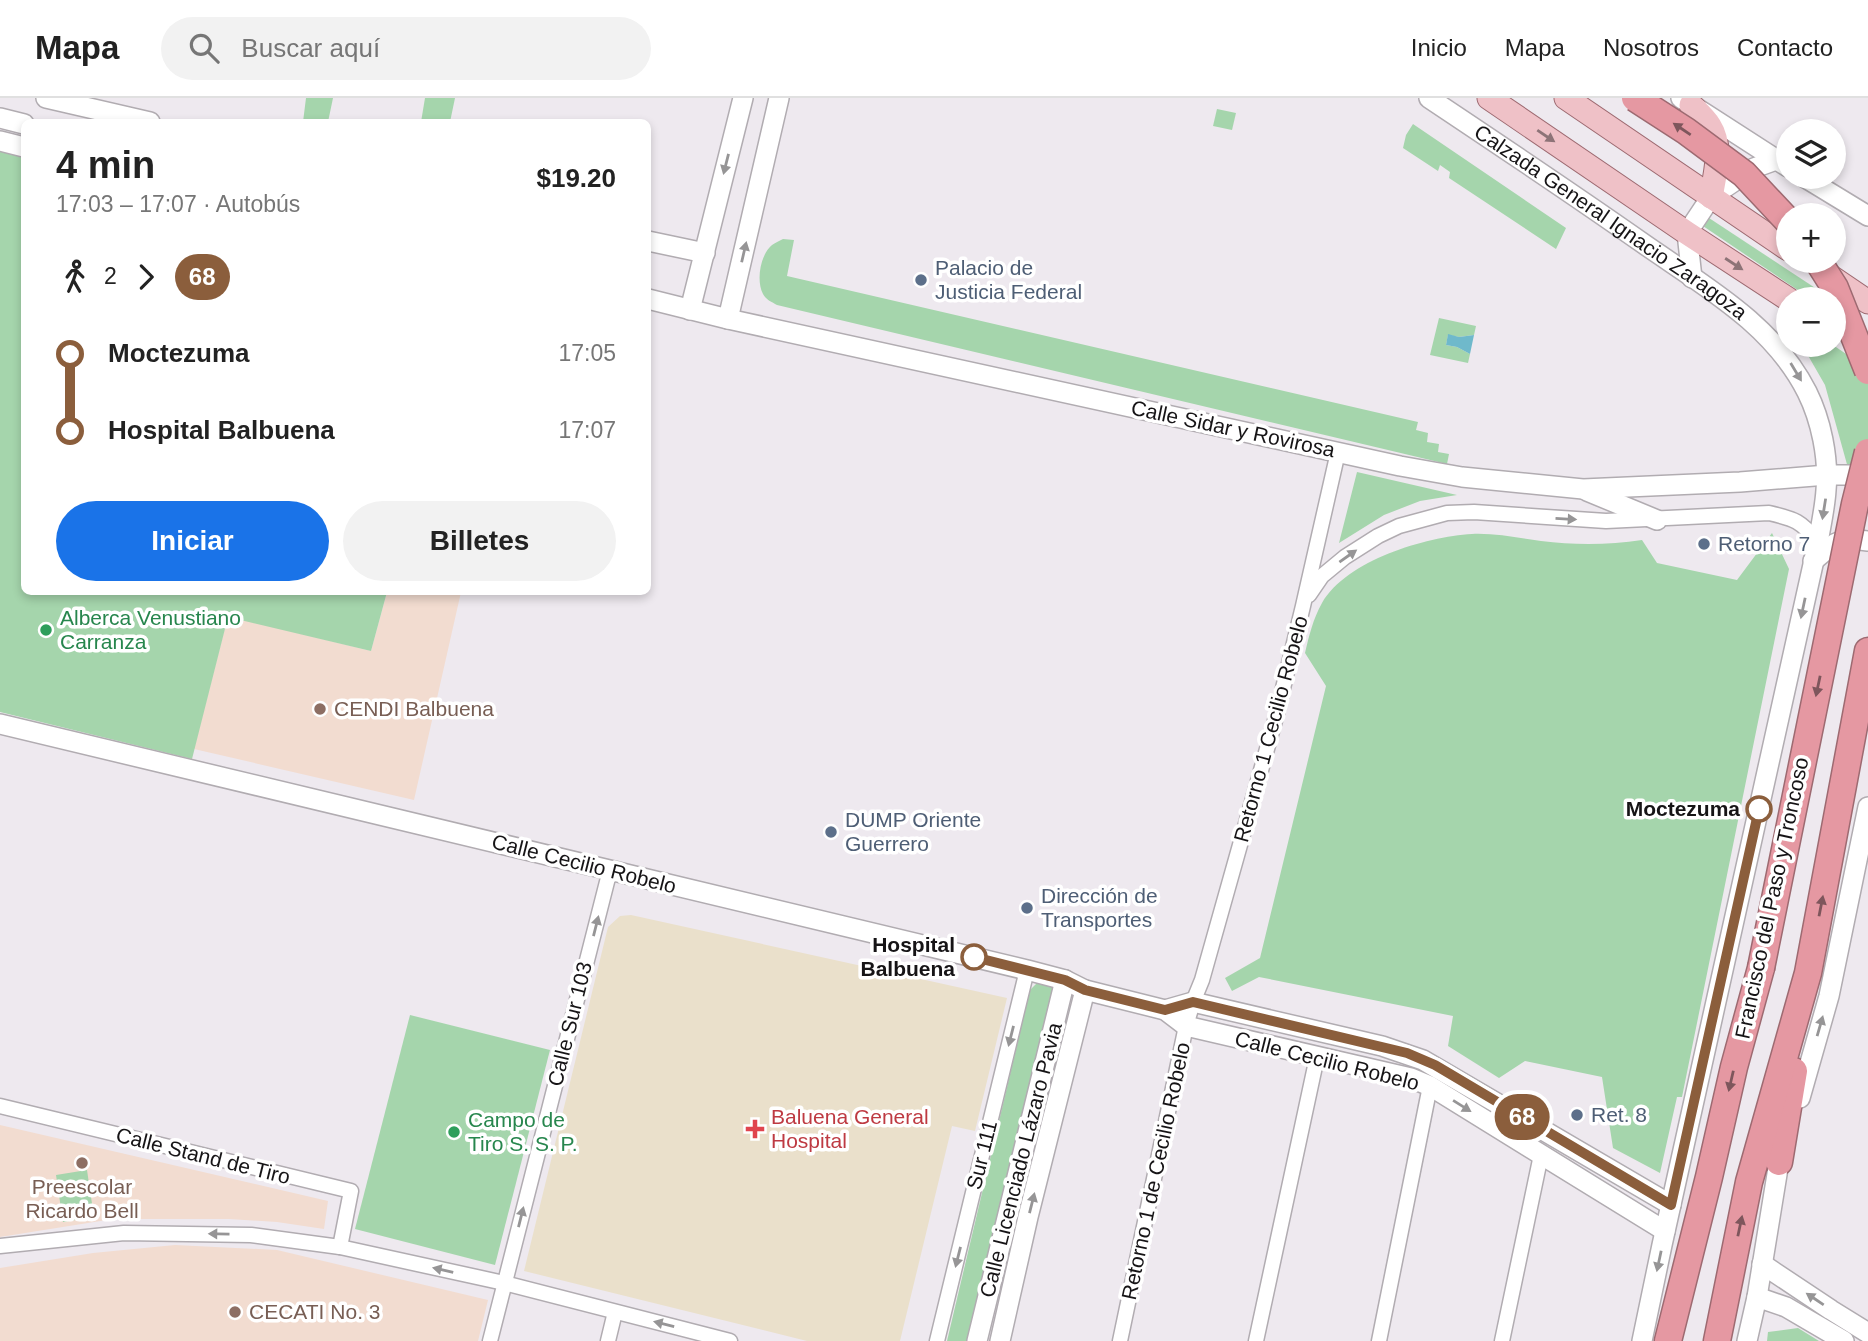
<!DOCTYPE html>
<html lang="es">
<head>
<meta charset="utf-8">
<style>
  :root { --surface:#fff; --page:#f2f2f2; --text:#222; --muted:#767676; --line:#e0e0e0; --accent:#1a73e8 }
  body { margin:0; font-family:Helvetica,sans-serif; background:var(--page); color:var(--text); height:100vh; display:flex; flex-direction:column; font-size:26px; white-space:nowrap }
  * { box-sizing:border-box; margin:0 }
  p { font-size:23px; color:var(--muted) }
  .icon { flex:none; width:38px; height:38px; fill:none; stroke:currentColor; stroke-width:2; stroke-linecap:round; stroke-linejoin:round }
  .map { position:relative; flex:1; overflow:hidden }
  .drawer { position:absolute; left:21px; top:21px; width:630px; height:476px; display:flex; flex-direction:column; background:var(--surface); border-radius:10px; box-shadow:0 4px 10px #0003 }
  .drawer>* { flex:none }
  .badge { padding:0 14px; border-radius:23px; font-size:24px; line-height:46px }
  .tools { position:absolute; left:1776px; top:21px; display:grid; gap:14px }
  .tools a { display:grid; place-items:center; width:70px; height:70px; border-radius:50%; background:var(--surface); box-shadow:0 4px 10px #0003; font-size:35px }
  .map>.badge { position:absolute; translate:-50% -50%; box-shadow:0 0 0 4px #fff }
  .legs { display:flex; align-items:center; gap:10px; height:77px; padding:0 35px; font-size:23px }
  .legs p { margin-inline-start:auto }
  .head { display:flex; align-items:center; justify-content:space-between; height:119px; padding:0 35px }
  h1 { font-size:38px; font-weight:700; line-height:52px }
  .button { display:flex; gap:14px; margin-top:auto; padding:14px 35px }
  .button a { flex:1; height:80px; border-radius:42px; background:var(--accent); color:#fff; font-size:28px; font-weight:700; line-height:80px; text-align:center }
  .button a+a { background:var(--page); color:var(--text) }
  ul { padding:0 35px; list-style:none }
  li { display:flex; align-items:center; gap:24px; height:77px; font-size:26px }
  li i { display:grid; place-items:center; width:10px; height:100%; margin:0 9px; background:currentColor }
  li i::after { content:''; width:18px; height:18px; margin:-9px; border:5px solid; border-radius:50%; background:var(--surface) }
  li p { margin-inline-start:auto }
  li:first-child i { background:linear-gradient(#0000 50%,currentColor 0) }
  li:last-child i { background:linear-gradient(currentColor 50%,#0000 0) }
  header { display:flex; align-items:center; gap:42px; box-sizing:border-box; height:98px; padding:0 35px; background:var(--surface); border-bottom:2px solid var(--line) }
  header strong { font-size:33px }
  nav { display:flex; gap:38px; margin-inline-start:auto; font-size:24px }
  .search { width:490px; height:63px; background:var(--page); display:flex; align-items:center; gap:18px; box-sizing:border-box; padding:0 24px; border-radius:38px; color:var(--muted); font-size:26px }
  .map>svg:first-child { display:block }
</style>
</head>
<body>
<header>
<strong>Mapa</strong>
<div class="search"><svg class="icon" aria-label="search" viewBox="0 0 24 24"><circle cx="10" cy="10" r="6"/><path d="M15 15l6 6"/></svg>Buscar aquí</div>
<nav><a>Inicio</a><a>Mapa</a><a>Nosotros</a><a>Contacto</a></nav>
</header>
<div class="map">
<svg width="1868" height="1243" viewBox="0 0 1868 1243">
  <rect width="100%" height="100%" fill="#eee9ef"/>
  <g fill="#f2dcd0">
    <path d="M387 494H461L414 702 194 651 228 518 371 553Z"/>
    <path d="M0 1027 328 1103 324 1131 277 1124 229 1121H113L0 1139Z"/>
    <path d="M175 1147 277 1152 488 1202 478 1243H0V1170L93 1155Z"/>
  </g>
  <path fill="#eae0cb" d="M631 817 1007 900 975 1033 952 1028 900 1243H807L524 1173 608 829 620 818Z"/>
  <g fill="#a5d5ac">
    <path d="M306 0H333L328 24H303Z"/>
    <path d="M425 0H455L450 24H421Z"/>
    <path d="M1217 11 1236 15 1232 32 1213 28Z"/>
    <path d="M1413 26 1566 130 1556 151 1449 80 1450 74 1440 67 1438 73 1403 50 1406 37Z"/>
    <path d="M0 52 24 57V494H387L371 553 228 519 192 661 0 614Z"/>
    <path d="M1709 120 1832 201H1811L1703 128Z"/>
    <path d="M783 141 794 142 787 178 1418 324 1416 332 1428 335 1427 344 1439 346 1438 354 1449 356 1447 366 777 207C772 204 766 202 763 196 756 183 760 157 772 147 775 145 779 143 783 141Z"/>
    <path d="M1439 220 1476 228 1474 237 1459 239 1448 237 1446 247 1457 249 1470 256 1468 265 1430 257Z"/>
    <path d="M1802 247H1833L1868 271V381L1848 370 1825 287Z"/>
    <path d="M1357 374 1457 397 1420 403 1384 417 1339 445Z"/>
    <path d="M1772 435 1789 471 1682 999H1677L1660 1075 1613 1050 1602 979 1525 963 1499 980 1448 948 1453 918 1259 879 1232 893 1225 880 1260 860 1326 588 1305 555C1309 538 1313 521 1322 505 1347 462 1425 439 1472 436 1495 435 1519 440 1541 443 1574 447 1609 447 1642 442L1657 465 1737 482Z"/>
    <path d="M1037 885 1053 889 972 1243H947L1030 892Z"/>
    <path d="M410 917 550 952 495 1167 355 1131Z"/>
    <path d="M87 1072 94 1119 63 1124 56 1077Z"/>
    <path d="M1798 1230 1819 1243H1767L1768 1234Z"/>
  </g>
  <path fill="#6fb9cb" d="M1448 236 1459 239 1474 237 1470 256 1457 249 1446 247Z"/>
  <g fill="none" stroke-linecap="round" stroke-linejoin="round">
    <defs>
      <g id="street">
        <path d="M1309 497 1322 478 1345 459 1378 438 1399 428 1447 415 1474 414 1606 423 1769 415C1795 421 1801 423 1818 444"/>
        <path d="M0 1008 351 1093 340 1149"/>
        <path d="M0 1148 124 1135 251 1137 340 1149 504 1185 730 1243"/>
        <path d="M490 1243 610 772"/>
        <path d="M608 1243 615 1214"/>
        <path d="M937 1243 1027 872"/>
        <path d="M1120 1243 1186 928 1193 904 1202 882 1276 619 1303 508 1338 354"/>
        <path d="M1256 1243 1317 959"/>
        <path d="M1379 1243 1430 988"/>
        <path d="M1502 1243 1541 1057"/>
      </g>
      <g id="secondary">
        <path d="M46 0 150 24"/>
        <path id="s1" d="M1429 0C1501 48 1573 96 1644 146 1704 188 1773 226 1807 294 1821 322 1829 360 1826 392 1825 409 1821 427 1818 444L1662 1147 1642 1243"/>
        <path d="M1681 0 1788 69"/>
        <path d="M0 20 24 26"/>
        <path d="M0 43 24 49"/>
        <path d="M1804 79 1868 118"/>
        <path d="M648 143 705 155"/>
        <path d="M1692 180 1687 135 1711 99 1754 70 1776 62"/>
        <path d="M648 201 728 221 1400 368 1462 379 1583 391 1740 384 1827 377H1868"/>
        <path d="M690 212 743 0"/>
        <path d="M728 221 779 0"/>
        <path d="M1587 393 1657 422"/>
        <path d="M1813 463C1836 444 1837 439 1868 443"/>
        <path d="M0 626 1027 872 1065 882 1085 892 1165 912 1186 928 1411 980 1430 988 1665 1133"/>
        <path d="M1165 912 1193 904 1382 948 1423 962 1671 1107"/>
        <path d="M1800 1000 1829 898 1868 709"/>
        <path d="M1762 1166 1831 1212 1868 1235"/>
        <path d="M1757 1199 1786 1209 1844 1243"/>
        <path d="M977 1243 1065 882"/>
        <path d="M1000 1243 1028 1119 1085 892"/>
        <path d="M1747 1243 1757 1199 1779 1064 1783 1052"/>
      </g>
      <g id="primary">
        <path d="M1489 0 1687 135 1788 201"/>
        <path d="M1566 0 1788 151"/>
        <path d="M1691 7C1697 13 1705 20 1710 28 1723 48 1715 77 1711 99"/>
        <path d="M1824 174 1868 204"/>
      </g>
      <g id="highway">
        <path d="M1779 1064 1794 973"/>
        <path d="M1668 1243 1709 1079 1734 969 1761 870"/>
        <path d="M1717 1243 1749 1084 1808 875 1868 553"/>
      </g>
    </defs>
    <use href="#street" stroke="#b1acb1" stroke-width="17"/>
    <use href="#secondary" stroke="#b1acb1" stroke-width="22"/>
    <use href="#primary" stroke="#9d6a71" stroke-width="25"/>
    <use href="#highway" stroke="#9d6a71" stroke-width="29"/>
    <use href="#street" stroke="#fff" stroke-width="14"/>
    <use href="#secondary" stroke="#fff" stroke-width="19"/>
    <use href="#primary" stroke="#efc1c7" stroke-width="23"/>
    <use href="#highway" stroke="#e598a2" stroke-width="26"/>
    <defs>
      <g id="highway-bridge">
        <path d="M1635 0 1686 33 1744 76 1788 123"/>
        <path d="M1818 163 1835 190 1868 273"/>
        <path d="M1761 870 1855 406 1868 354"/>
      </g>
    </defs>
    <use href="#highway-bridge" stroke="#9d6a71" stroke-width="29" stroke-linecap="butt"/>
    <use href="#highway-bridge" stroke="#e598a2" stroke-width="26"/>
  </g>
  <defs><path id="oneway-solid" d="M-6-.8H1V-3.2L6.5 0L1 3.2V.8H-6Z" transform="scale(1.75)"/></defs>
  <g fill="#7e565c">
    <use href="#oneway-solid" transform="translate(1682 31) rotate(-146)"/>
    <use href="#oneway-solid" transform="translate(1818 588) rotate(102)"/>
    <use href="#oneway-solid" transform="translate(1821 808) rotate(-79)"/>
    <use href="#oneway-solid" transform="translate(1731 983) rotate(103)"/>
    <use href="#oneway-solid" transform="translate(1740 1128) rotate(-78)"/>
  </g>
  <g fill="#8d7377">
    <use href="#oneway-solid" transform="translate(1546 38) rotate(34)"/>
    <use href="#oneway-solid" transform="translate(1734 166) rotate(33)"/>
  </g>
  <g fill="#969596">
    <use href="#oneway-solid" transform="translate(726 66) rotate(104)"/>
    <use href="#oneway-solid" transform="translate(744 154) rotate(-77)"/>
    <use href="#oneway-solid" transform="translate(1796 274) rotate(59)"/>
    <use href="#oneway-solid" transform="translate(1824 411) rotate(99)"/>
    <use href="#oneway-solid" transform="translate(1566 421) rotate(3)"/>
    <use href="#oneway-solid" transform="translate(1348 458) rotate(-35)"/>
    <use href="#oneway-solid" transform="translate(1803 510) rotate(102)"/>
    <use href="#oneway-solid" transform="translate(596 828) rotate(-76)"/>
    <use href="#oneway-solid" transform="translate(1820 928) rotate(-74)"/>
    <use href="#oneway-solid" transform="translate(1011 938) rotate(104)"/>
    <use href="#oneway-solid" transform="translate(1462 1008) rotate(32)"/>
    <use href="#oneway-solid" transform="translate(1032 1105) rotate(-76)"/>
    <use href="#oneway-solid" transform="translate(521 1119) rotate(-76)"/>
    <use href="#oneway-solid" transform="translate(219 1136) rotate(-179)"/>
    <use href="#oneway-solid" transform="translate(958 1159) rotate(104)"/>
    <use href="#oneway-solid" transform="translate(1659 1163) rotate(102)"/>
    <use href="#oneway-solid" transform="translate(443 1172) rotate(-167)"/>
    <use href="#oneway-solid" transform="translate(1815 1201) rotate(-146)"/>
    <use href="#oneway-solid" transform="translate(664 1226) rotate(-166)"/>
  </g>
  <g fill="none" stroke-linecap="round" stroke-linejoin="round">
    <defs>
      <path id="line-1" d="M974 859 1065 882 1085 892 1165 912 1193 904 1407 955 1435 967 1671 1107 1759 711"/>
    </defs>
    <use href="#line-1" stroke="#fff" stroke-width="16"/>
    <use href="#line-1" stroke="#8b5e3c" stroke-width="10"/>
  </g>
  <g fill="#5c6f8a" stroke="#fff" stroke-width="2.5">
    <circle cx="921" cy="182" r="7"/>
    <circle cx="1704" cy="446" r="7"/>
    <circle cx="831" cy="734" r="7"/>
    <circle cx="1027" cy="810" r="7"/>
    <circle cx="1577" cy="1017" r="7"/>
  </g>
  <g fill="#2e9e5b" stroke="#fff" stroke-width="2.5">
    <circle cx="46" cy="532" r="7"/>
    <circle cx="454" cy="1034" r="7"/>
  </g>
  <g fill="#8d6e63" stroke="#fff" stroke-width="2.5">
    <circle cx="320" cy="611" r="7"/>
    <circle cx="82" cy="1065" r="7"/>
    <circle cx="235" cy="1214" r="7"/>
  </g>
  <g fill="#fff" stroke="#8b5e3c" stroke-width="3.5">
    <circle cx="1759" cy="711" r="12"/>
    <circle cx="974" cy="859" r="12"/>
  </g>
  <path fill="#e0444e" stroke="#fff" stroke-width="2.5" d="M751.5 1020.5h7v7h7v7h-7v7h-7v-7h-7v-7h7z"/>
  <g text-anchor="middle" stroke-width="7" stroke-linejoin="round" paint-order="stroke">
    <g font-size="21" fill="#161416" stroke="#fff">
      <text dy="7" stroke="none"><textPath href="#s1" startOffset="220">Calzada General Ignacio Zaragoza</textPath></text>
      <text transform="translate(1233 331) rotate(12)" y="7">Calle Sidar y Rovirosa</text>
      <text transform="translate(1271 631) rotate(-75)" y="7">Retorno 1 Cecilio Robelo</text>
      <text transform="translate(584 766) rotate(14)" y="7">Calle Cecilio Robelo</text>
      <text transform="translate(1772 800) rotate(-78)" y="7">Francisco del Paso y Troncoso</text>
      <text transform="translate(570 926) rotate(-76)" y="7">Calle Sur 103</text>
      <text transform="translate(1327 963) rotate(14)" y="7">Calle Cecilio Robelo</text>
      <text transform="translate(982 1057) rotate(-76)" y="7">Sur 111</text>
      <text transform="translate(203 1058) rotate(14)" y="7">Calle Stand de Tiro</text>
      <text transform="translate(1021 1062) rotate(-76)" y="7">Calle Licenciado Lázaro Pavia</text>
      <text transform="translate(1156 1073) rotate(-78)" y="7">Retorno 1 de Cecilio Robelo</text>
    </g>
    <g font-size="21" fill="#4e5e75" stroke="#fff" text-anchor="start">
      <text x="935" y="177">Palacio de<tspan x="935" dy="24">Justicia Federal</tspan></text>
      <text x="1718" y="453">Retorno 7</text>
      <text x="845" y="729">DUMP Oriente<tspan x="845" dy="24">Guerrero</tspan></text>
      <text x="1041" y="805">Dirección de<tspan x="1041" dy="24">Transportes</tspan></text>
      <text x="1591" y="1024">Ret. 8</text>
    </g>
    <g font-size="21" fill="#27864d" stroke="#fff" text-anchor="start">
      <text x="60" y="527">Alberca Venustiano<tspan x="60" dy="24">Carranza</tspan></text>
      <text x="468" y="1029">Campo de<tspan x="468" dy="24">Tiro S. S. P.</tspan></text>
    </g>
    <g font-size="21" fill="#785e54" stroke="#fff" text-anchor="start">
      <text x="334" y="618">CENDI Balbuena</text>
      <text x="82" y="1096" text-anchor="middle">Preescolar<tspan x="82" dy="24">Ricardo Bell</tspan></text>
      <text x="249" y="1221">CECATI No. 3</text>
    </g>
    <g font-size="21" font-weight="bold" fill="#161416" stroke="#fff" text-anchor="end">
      <text x="1740" y="718">Moctezuma</text>
      <text x="955" y="854">Hospital<tspan x="955" dy="24">Balbuena</tspan></text>
    </g>
    <g font-size="21" fill="#be3a42" stroke="#fff" text-anchor="start">
      <text x="771" y="1026">Baluena General<tspan x="771" dy="24">Hospital</tspan></text>
    </g>
  </g>
</svg>
<div class="tools">
<a><svg class="icon" aria-label="layers" viewBox="0 0 24 24"><path d="M12 4l9 5-9 5-9-5zM3 14l9 5 9-5"/></svg></a>
<a>+</a>
<a>−</a>
</div>
<b class="badge" style="left:1522px;top:1019px;background:#8b5e3c;color:#fff">68</b>
<section class="drawer">
<div class="head"><div><h1>4 min</h1><p>17:03 – 17:07 · Autobús</p></div><b>$19.20</b></div>
<div class="legs"><svg class="icon" aria-label="walk" viewBox="0 0 24 24"><circle cx="13" cy="4" r="2"/><path d="M13 8l-2 6 4 7M11 14l-3 7M7 12l3-4h3l4 4"/></svg>2<svg class="icon" aria-label="forward" viewBox="0 0 24 24"><path d="M9 5l7 7-7 7"/></svg><b class="badge" style="background:#8b5e3c;color:#fff">68</b></div>
<ul>
<li><i style="color:#8b5e3c"></i><b>Moctezuma</b><p>17:05</p></li>
<li><i style="color:#8b5e3c"></i><b>Hospital Balbuena</b><p>17:07</p></li>
</ul>
<div class="button"><a>Iniciar</a><a>Billetes</a></div>
</section>
</div>
</body>
</html>
